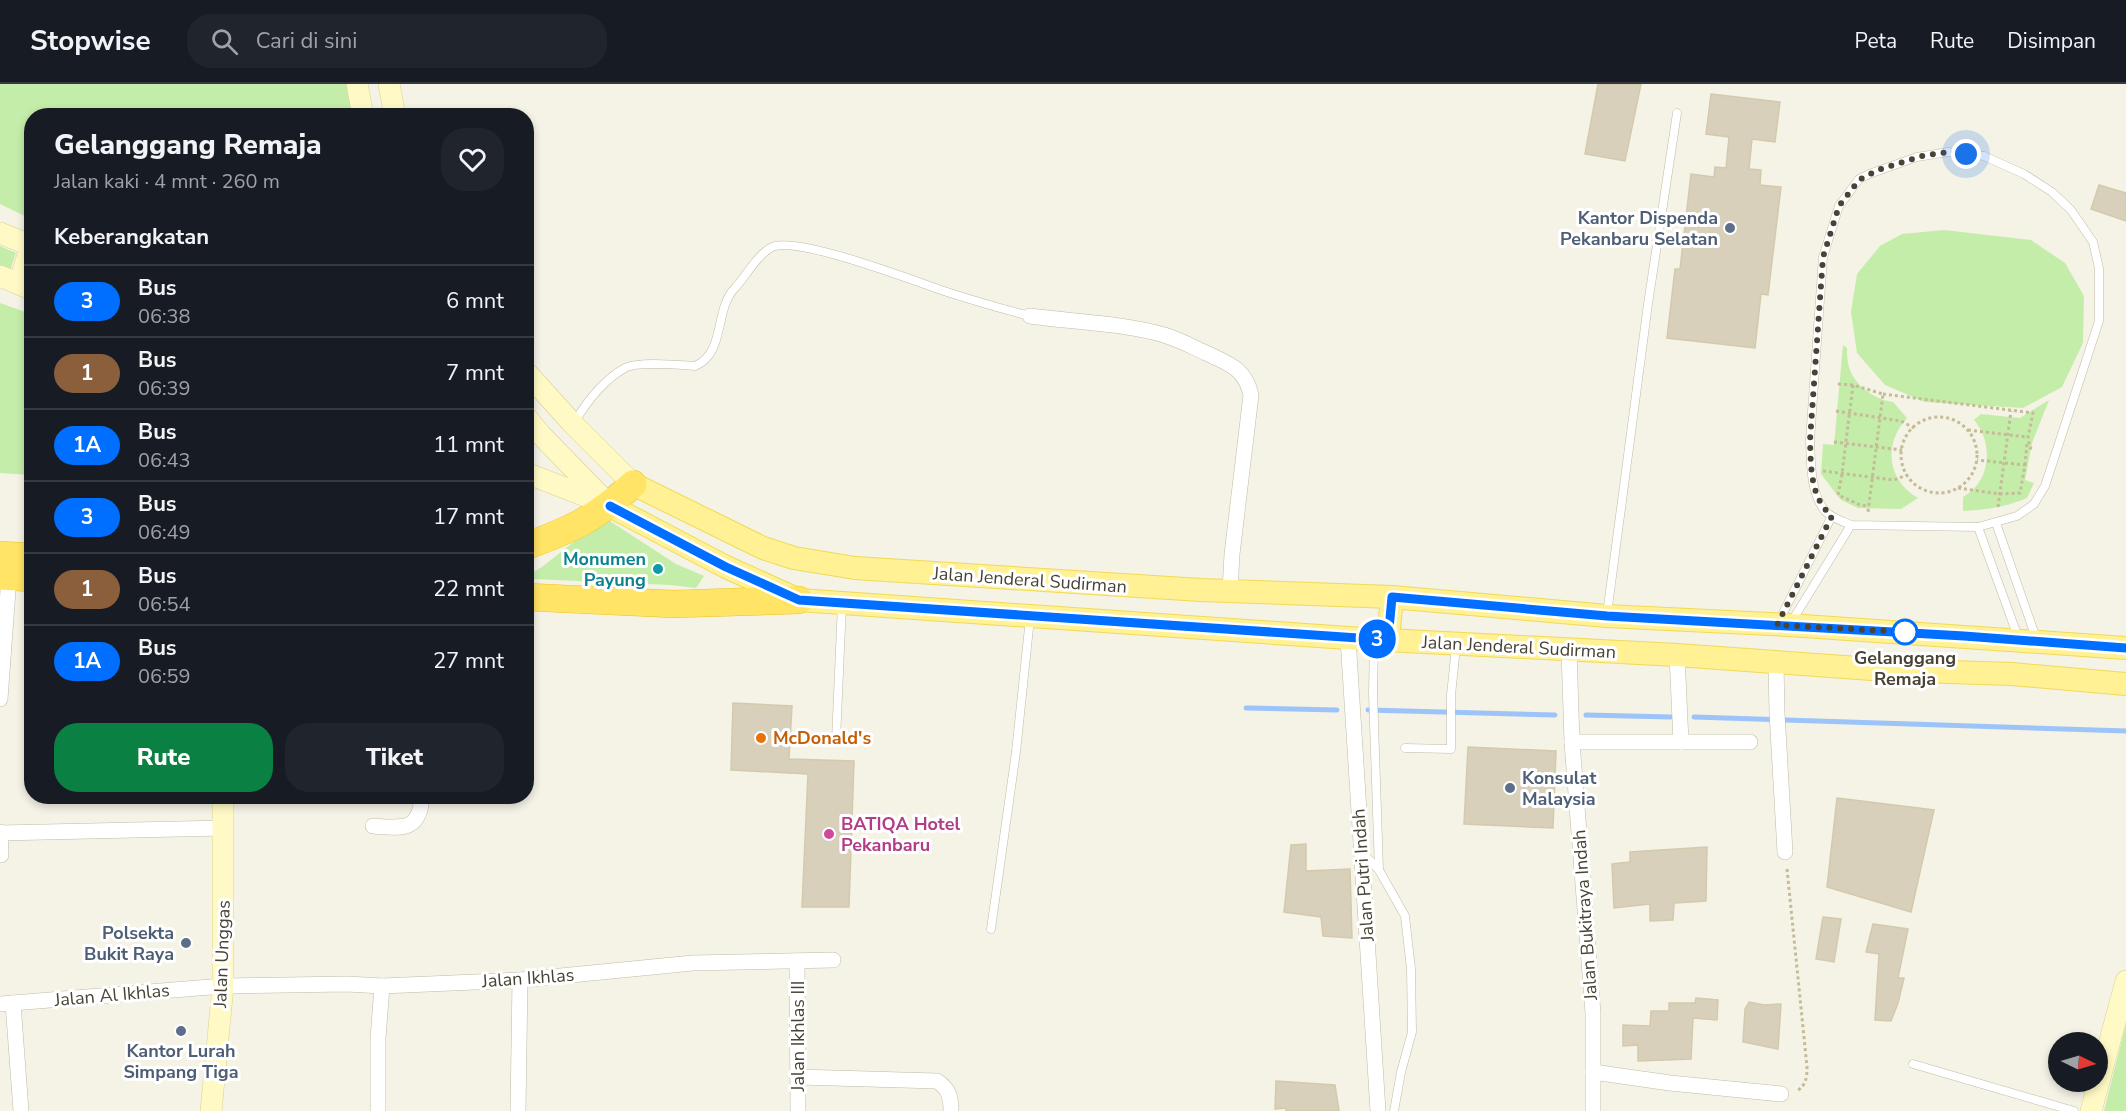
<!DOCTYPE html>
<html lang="id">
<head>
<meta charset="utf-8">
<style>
  :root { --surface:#171b24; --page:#20242c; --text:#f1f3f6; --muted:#9ea1a6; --line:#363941; --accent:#0b8043 }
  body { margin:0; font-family:"Nunito Sans",sans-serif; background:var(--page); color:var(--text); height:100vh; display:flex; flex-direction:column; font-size:22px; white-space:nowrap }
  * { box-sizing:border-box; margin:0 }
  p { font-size:20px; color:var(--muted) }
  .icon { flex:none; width:33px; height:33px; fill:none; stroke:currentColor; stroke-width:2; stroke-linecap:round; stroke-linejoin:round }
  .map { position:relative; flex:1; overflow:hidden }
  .sheet { position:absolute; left:24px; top:24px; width:510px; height:696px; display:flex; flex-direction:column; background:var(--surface); border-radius:24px; box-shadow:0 3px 9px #0003 }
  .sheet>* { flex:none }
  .badge { padding:0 12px; border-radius:20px; font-size:21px; line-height:39px }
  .needle { width:39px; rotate:95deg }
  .fabs { position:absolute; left:2048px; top:948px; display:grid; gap:12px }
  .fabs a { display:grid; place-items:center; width:60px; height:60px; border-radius:50%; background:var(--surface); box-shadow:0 3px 9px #0003; font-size:30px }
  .you { position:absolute; width:30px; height:30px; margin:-15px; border:4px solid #fff; border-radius:50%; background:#1a73e8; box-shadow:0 0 0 9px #1a73e833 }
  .map>.badge { position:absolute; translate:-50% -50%; box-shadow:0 0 0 3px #fff }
  h2 { padding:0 30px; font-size:22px; line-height:54px }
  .round { display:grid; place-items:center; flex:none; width:63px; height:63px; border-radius:24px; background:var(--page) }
  .summary { display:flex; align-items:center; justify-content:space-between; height:102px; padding:0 30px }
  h1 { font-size:28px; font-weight:800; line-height:45px }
  .primary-button { display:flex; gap:12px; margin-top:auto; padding:12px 30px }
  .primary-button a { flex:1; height:69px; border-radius:24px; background:var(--accent); color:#fff; font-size:24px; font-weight:800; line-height:69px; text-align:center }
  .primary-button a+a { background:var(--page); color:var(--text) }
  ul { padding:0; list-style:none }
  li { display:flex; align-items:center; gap:18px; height:72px; padding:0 30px; border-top:2px solid var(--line) }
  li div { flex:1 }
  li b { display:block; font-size:22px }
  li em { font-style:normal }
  li .badge { min-width:66px; font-weight:700; text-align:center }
  header { display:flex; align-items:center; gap:36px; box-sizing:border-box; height:84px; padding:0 30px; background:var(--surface); border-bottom:2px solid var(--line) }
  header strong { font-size:28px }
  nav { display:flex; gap:33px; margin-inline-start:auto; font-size:21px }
  .search { width:420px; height:54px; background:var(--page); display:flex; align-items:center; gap:15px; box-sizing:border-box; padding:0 21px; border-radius:24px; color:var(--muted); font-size:22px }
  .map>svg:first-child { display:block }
</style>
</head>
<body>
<header>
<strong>Stopwise</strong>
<div class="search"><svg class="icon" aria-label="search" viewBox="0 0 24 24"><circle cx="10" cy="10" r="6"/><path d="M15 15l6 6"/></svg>Cari di sini</div>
<nav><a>Peta</a><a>Rute</a><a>Disimpan</a></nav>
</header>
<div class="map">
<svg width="2126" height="1027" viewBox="0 0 2126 1027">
  <rect width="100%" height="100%" fill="#f5f2e6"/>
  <g fill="#c5edaa">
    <path d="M0 0H352L357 31 32 32 31 135 0 120Z"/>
    <path d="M1944 146 2031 156 2065 179 2084 212 2083 259 2062 303 2023 324 1925 318 1885 301 1857 269 1851 228 1857 190 1880 162 1902 150Z"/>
    <path d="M0 162 16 169 9 189 0 185Z"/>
    <path d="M0 219 31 230V391L0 389Z"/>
    <path d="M1843 261 1847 264C1847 270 1847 277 1849 283 1854 301 1875 316 1893 318L1907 334C1883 360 1887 396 1918 414L1901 425 1858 424 1841 416 1821 390 1823 360 1834 361Z"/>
    <path d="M2049 316 2032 359 2025 396 2034 399 2027 414C2006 423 1985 426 1963 427V413C1991 398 1994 359 1974 336L1981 330 2020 334Z"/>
    <path d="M602 432 676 480 704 492 696 504 670 501 532 495 527 492 542 483 570 461Z"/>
    <path d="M2126 940V1027H2104Z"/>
  </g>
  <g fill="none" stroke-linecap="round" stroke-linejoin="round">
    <g stroke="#9cc4f8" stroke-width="5">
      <path d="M1246 624 1337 626"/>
      <path d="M1368 626 1555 631"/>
      <path d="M1586 631 1671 633"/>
      <path d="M1694 633 2126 647"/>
    </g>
  </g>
  <g fill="#d8d0ba" stroke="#d3caac" stroke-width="1.5">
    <path d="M1598 0H1641L1625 77 1585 70Z"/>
    <path d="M1711 10 1780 18 1775 58 1752 55 1749 85 1761 86 1760 101 1781 103 1768 211 1761 210 1755 264 1667 254 1675 185H1680L1691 90 1714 93 1715 83 1726 84 1729 53 1706 50Z"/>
    <path d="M2099 101 2126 109V137L2091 125Z"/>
    <path d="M733 619 792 622 789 675 854 677 849 823H802L808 690 731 686Z"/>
    <path d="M1468 663 1556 667 1553 744 1464 740Z"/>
    <path d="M1837 714 1934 726 1911 828 1827 803Z"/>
    <path d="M1306 760V787L1350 785 1352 854 1323 852 1321 833 1284 828 1291 761Z"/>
    <path d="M1707 763 1706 817 1674 819 1673 836 1650 837V820L1614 824 1612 780 1630 778V768Z"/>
    <path d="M1823 833 1841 835 1834 878 1816 875Z"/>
    <path d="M1873 840 1908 845 1898 894H1904L1898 919 1891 937 1875 936 1879 870 1866 868Z"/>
    <path d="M1696 914 1718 916 1717 936 1693 934 1691 975 1638 977V961L1623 962V941L1650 942 1651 927H1669V919H1695Z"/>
    <path d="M1749 918 1764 921 1781 920 1778 965 1743 958 1745 925Z"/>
    <path d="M1276 997 1335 1001 1339 1027H1286V1024L1275 1025Z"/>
  </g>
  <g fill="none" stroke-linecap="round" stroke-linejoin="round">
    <defs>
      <g id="lane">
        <path d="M1948 68 1984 72 2024 90 2052 108 2071 126 2093 158 2099 184V237L2045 402 2034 420 2017 432 1978 443 1851 441C1842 437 1832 434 1825 427 1810 409 1811 378 1810 356L1823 173 1839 122 1859 95 1869 90 1917 73Z"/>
        <path d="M574 339C586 319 603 296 625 284 638 277 679 281 695 282 726 269 714 225 735 204 746 192 757 171 772 163 796 151 917 198 947 208 975 217 1002 225 1030 232"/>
        <path d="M1996 439 2036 554"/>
        <path d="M1978 443 2018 553"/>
        <path d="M1607 530 1648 220 1677 29"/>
        <path d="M1779 537 1832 432"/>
        <path d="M1792 537 1851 441"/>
        <path d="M1374 556 1373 609 1379 786"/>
        <path d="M836 656 842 520"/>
        <path d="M1405 664 1451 665V611L1456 563"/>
        <path d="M1362 768 1379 786 1405 832 1411 885 1412 948 1401 988 1394 1027"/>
        <path d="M991 845 1016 668 1030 534"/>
        <path d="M1913 980 2074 1027"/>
      </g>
      <g id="street">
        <path d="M1030 232C1074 238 1122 239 1164 251 1178 255 1193 263 1206 269 1229 280 1245 284 1251 311L1232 470 1230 507"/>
        <path d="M1348 554 1378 1027"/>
        <path d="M1569 566 1572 658 1593 929V1027"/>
        <path d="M1776 579 1777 629 1785 768"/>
        <path d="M0 615 9 493"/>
        <path d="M1572 658H1681L1677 571"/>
        <path d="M1681 658H1750"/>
        <path d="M373 742C402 744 420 748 422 712"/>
        <path d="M0 748 1 771"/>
        <path d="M0 749 224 744"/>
        <path d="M797 877 798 1027"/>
        <path d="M13 919 21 1027"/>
        <path d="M0 920 223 902 347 900 382 902 520 896 693 879 833 876"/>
        <path d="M1593 988 1670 999 1781 1010"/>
        <path d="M798 993 937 997C949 1005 951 1013 951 1027"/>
        <path d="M378 1027V955L382 902"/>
        <path d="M518 1027 520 896"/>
      </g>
      <g id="secondary">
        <path d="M357 0 363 32"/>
        <path d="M389 0 395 32"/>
        <path d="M0 149 32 162"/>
        <path d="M0 192 31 205"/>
        <path d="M19 200 31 161"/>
        <path d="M526 288 573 340 633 400"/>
        <path d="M526 333 540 350 610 422"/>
        <path d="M526 389 601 418"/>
        <path d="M211 1027 223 902V712"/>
        <path d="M2091 1027 2126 897"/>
      </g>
      <g id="primary">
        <path d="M633 400 763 464 794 474 855 484 1201 506 1392 513 1607 532 1789 541 2126 564"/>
        <path d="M610 422 726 483 799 516 1348 554 1677 571 1886 586 2012 590 2126 600"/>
        <path d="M1388 556 1392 513"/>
      </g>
      <g id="highway">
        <path d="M526 462C571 446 598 433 633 400"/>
        <path d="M0 471 32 473"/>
        <path d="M0 492 32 494"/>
        <path d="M526 513 674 520 799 516"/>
      </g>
    </defs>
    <use href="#lane" stroke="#c1bca7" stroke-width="9"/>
    <use href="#street" stroke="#c1bca7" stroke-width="16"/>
    <use href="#secondary" stroke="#d9d291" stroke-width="22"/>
    <use href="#primary" stroke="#f0da58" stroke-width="24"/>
    <use href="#highway" stroke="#eec327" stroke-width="28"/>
    <g stroke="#c4bb97" stroke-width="3" stroke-dasharray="3 3" stroke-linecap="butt">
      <path d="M1838 300 1853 301 1883 310 1868 428"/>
      <path d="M1853 301 1842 390 1838 411 1860 421 1869 422"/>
      <path d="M1883 310 2033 329 2028 353 2030 364H2035"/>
      <path d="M1836 327 1901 337 1914 344"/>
      <circle cx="1939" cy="371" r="38"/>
      <path d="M1968 346 2027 353"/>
      <path d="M1834 358 1902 366"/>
      <path d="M2025 381 2027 359"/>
      <path d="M1823 387 1894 396 1907 391"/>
      <path d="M1958 404 2000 410 2020 409 2025 381 1977 376"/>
      <path d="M1998 423 2011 327"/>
      <path d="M1787 785 1807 983C1807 994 1806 1001 1797 1007"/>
    </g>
    <use href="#lane" stroke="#fff" stroke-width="8"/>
    <use href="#street" stroke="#fff" stroke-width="15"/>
    <use href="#secondary" stroke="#fffac5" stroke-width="21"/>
    <use href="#primary" stroke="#fff194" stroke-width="22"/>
    <use href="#highway" stroke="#ffe466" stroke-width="27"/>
  </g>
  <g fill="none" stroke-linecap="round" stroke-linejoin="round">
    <defs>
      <path id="line" d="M610 422 726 483 799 516 1388 556 1392 513 1607 532 1964 552 2126 564"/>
    </defs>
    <use href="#line" stroke="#fff" stroke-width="14"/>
    <use href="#line" stroke="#006eff" stroke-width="9"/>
    <path stroke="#484334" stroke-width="6" stroke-dasharray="0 10.8" d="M1905 548 1777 541 1832 432C1810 414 1811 383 1810 356L1823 173 1839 122 1859 96 1878 86 1922 72 1948 68 1966 70"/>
  </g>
  <g fill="#5c6f8a" stroke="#fff" stroke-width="2">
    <circle cx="1730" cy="144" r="6"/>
    <circle cx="1510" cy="704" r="6"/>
    <circle cx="186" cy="859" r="6"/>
    <circle cx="181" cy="947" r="6"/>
  </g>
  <circle fill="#0f9aa8" stroke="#fff" stroke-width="2" cx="658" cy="485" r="6"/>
  <circle fill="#fff" stroke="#006eff" stroke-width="3" cx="1905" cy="548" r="12"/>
  <circle fill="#e8710a" stroke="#fff" stroke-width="2" cx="761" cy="654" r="6"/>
  <circle fill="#d1479c" stroke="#fff" stroke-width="2" cx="829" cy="750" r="6"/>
  <g text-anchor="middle" stroke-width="6" stroke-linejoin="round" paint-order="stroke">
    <g font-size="18" font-weight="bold" fill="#4e5e75" stroke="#fff" text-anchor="end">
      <text x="1718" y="140">Kantor Dispenda<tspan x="1718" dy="21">Pekanbaru Selatan</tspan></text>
      <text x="1522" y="700" text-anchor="start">Konsulat<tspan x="1522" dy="21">Malaysia</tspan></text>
      <text x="174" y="855">Polsekta<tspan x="174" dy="21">Bukit Raya</tspan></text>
      <text x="181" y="973" text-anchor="middle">Kantor Lurah<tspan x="181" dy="21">Simpang Tiga</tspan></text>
    </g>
    <g font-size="18" font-weight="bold" fill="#0d838f" stroke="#fff" text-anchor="end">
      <text x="646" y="481">Monumen<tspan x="646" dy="21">Payung</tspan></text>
    </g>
    <g font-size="18" fill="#484334" stroke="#fff">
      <text transform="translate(1030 496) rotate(4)" y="6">Jalan Jenderal Sudirman</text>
      <text transform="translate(1519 563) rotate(3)" y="6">Jalan Jenderal Sudirman</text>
      <text transform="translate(1363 791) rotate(-94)" y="6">Jalan Putri Indah</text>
      <text transform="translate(1585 831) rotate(-94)" y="6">Jalan Bukitraya Indah</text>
      <text transform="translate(222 870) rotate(-88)" y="6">Jalan Unggas</text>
      <text transform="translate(528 894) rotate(-4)" y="6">Jalan Ikhlas</text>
      <text transform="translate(112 911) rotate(-5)" y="6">Jalan Al Ikhlas</text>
      <text transform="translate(798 952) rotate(-90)" y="6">Jalan Ikhlas III</text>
    </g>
    <g font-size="18" font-weight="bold" fill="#484334" stroke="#fff">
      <text x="1905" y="580">Gelanggang<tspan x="1905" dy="21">Remaja</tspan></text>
    </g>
    <g font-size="18" font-weight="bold" fill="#c56008" stroke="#fff" text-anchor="start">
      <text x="773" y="660">McDonald's</text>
    </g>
    <g font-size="18" font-weight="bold" fill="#b23c85" stroke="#fff" text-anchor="start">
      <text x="841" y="746">BATIQA Hotel<tspan x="841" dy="21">Pekanbaru</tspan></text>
    </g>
  </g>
</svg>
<div class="fabs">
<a><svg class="needle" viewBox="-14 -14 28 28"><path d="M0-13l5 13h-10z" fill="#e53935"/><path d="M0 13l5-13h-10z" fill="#9ea1a6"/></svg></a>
</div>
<div class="you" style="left:1966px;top:70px"></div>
<b class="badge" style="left:1377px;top:555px;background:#006eff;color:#fff">3</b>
<section class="sheet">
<div class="summary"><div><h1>Gelanggang Remaja</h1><p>Jalan kaki · 4 mnt · 260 m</p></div><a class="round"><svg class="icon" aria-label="heart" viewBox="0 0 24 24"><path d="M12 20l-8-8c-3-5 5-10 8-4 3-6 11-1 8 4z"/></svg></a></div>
<h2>Keberangkatan</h2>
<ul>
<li><span class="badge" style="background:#006eff;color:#fff">3</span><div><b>Bus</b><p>06:38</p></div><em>6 mnt</em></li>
<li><span class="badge" style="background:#8b5e3c;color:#fff">1</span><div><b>Bus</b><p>06:39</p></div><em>7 mnt</em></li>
<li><span class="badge" style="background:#006eff;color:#fff">1A</span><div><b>Bus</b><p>06:43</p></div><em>11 mnt</em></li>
<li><span class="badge" style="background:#006eff;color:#fff">3</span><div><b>Bus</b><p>06:49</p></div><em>17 mnt</em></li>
<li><span class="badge" style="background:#8b5e3c;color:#fff">1</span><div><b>Bus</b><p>06:54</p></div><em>22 mnt</em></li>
<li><span class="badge" style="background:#006eff;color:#fff">1A</span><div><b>Bus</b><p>06:59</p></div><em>27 mnt</em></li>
</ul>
<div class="primary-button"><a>Rute</a><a>Tiket</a></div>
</section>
</div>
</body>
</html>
